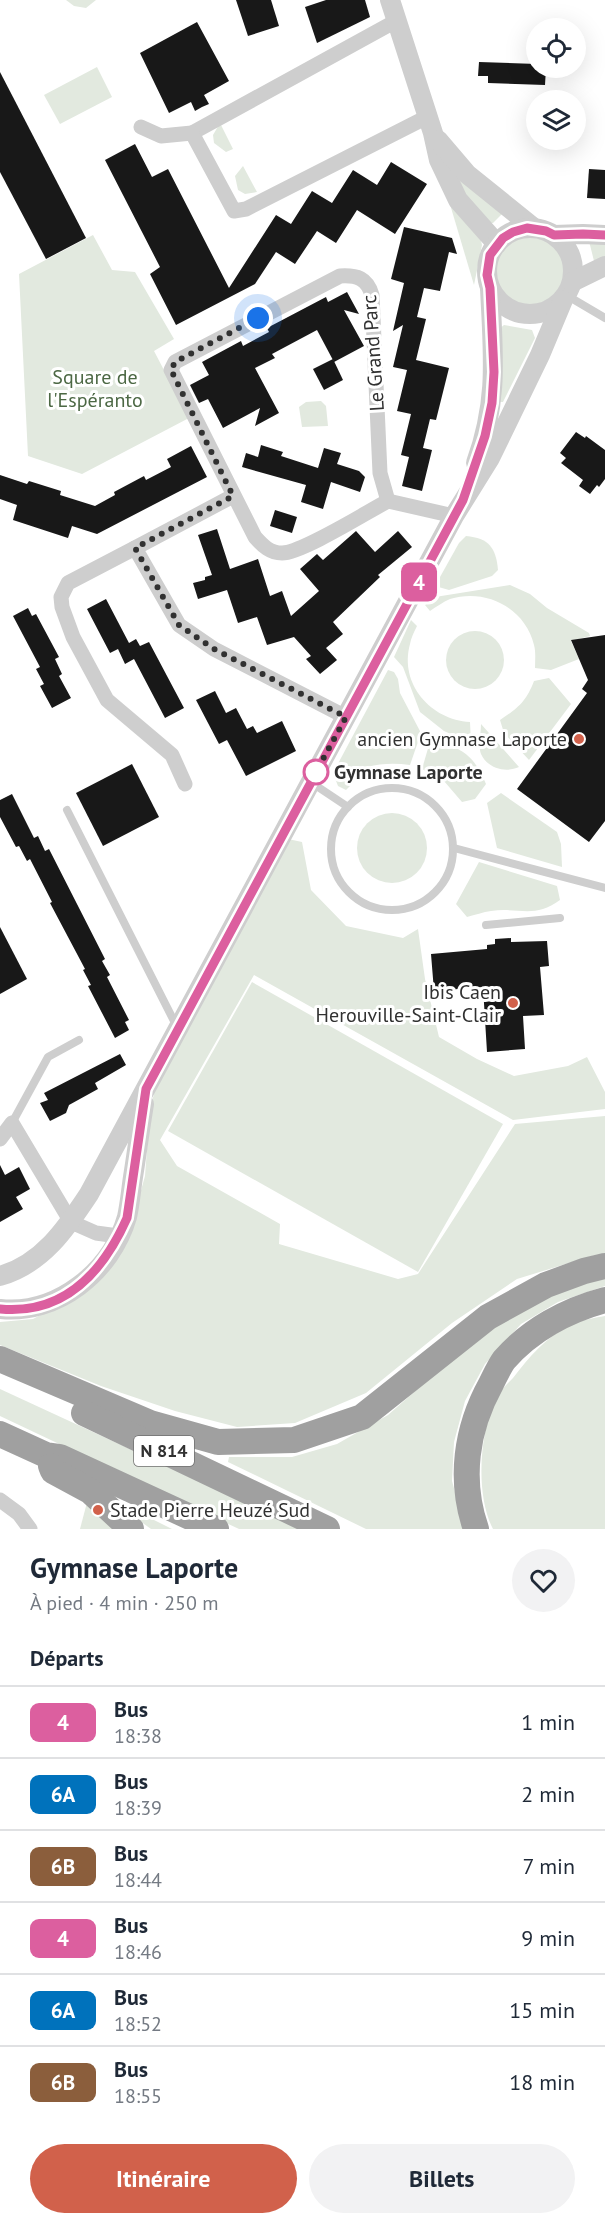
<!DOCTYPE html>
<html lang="fr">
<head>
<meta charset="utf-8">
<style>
  :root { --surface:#fff; --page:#f2f2f3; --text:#1f2937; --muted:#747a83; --line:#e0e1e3; --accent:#d1614b }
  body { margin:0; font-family:"PT Sans",sans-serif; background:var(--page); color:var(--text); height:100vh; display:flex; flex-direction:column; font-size:22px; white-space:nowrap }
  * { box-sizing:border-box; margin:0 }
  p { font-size:20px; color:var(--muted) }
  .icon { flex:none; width:33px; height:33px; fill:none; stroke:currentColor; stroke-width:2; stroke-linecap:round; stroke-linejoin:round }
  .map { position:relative; height:1529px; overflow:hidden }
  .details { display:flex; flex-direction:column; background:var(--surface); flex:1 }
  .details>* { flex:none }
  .badge { padding:0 12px; border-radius:9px; font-size:21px; line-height:39px }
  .buttons { position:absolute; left:526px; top:18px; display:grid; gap:12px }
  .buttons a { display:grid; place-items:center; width:60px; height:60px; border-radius:50%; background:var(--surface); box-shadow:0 6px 24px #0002; font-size:30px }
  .you { position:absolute; width:30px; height:30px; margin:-15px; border:4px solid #fff; border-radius:50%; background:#1a73e8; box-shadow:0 0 0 9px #1a73e833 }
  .map>.badge { position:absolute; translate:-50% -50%; box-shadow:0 0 0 3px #fff }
  h2 { padding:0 30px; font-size:22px; line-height:54px }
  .round { display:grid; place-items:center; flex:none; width:63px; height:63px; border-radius:32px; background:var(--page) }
  .summary { display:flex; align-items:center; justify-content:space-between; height:102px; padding:0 30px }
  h1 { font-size:28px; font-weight:700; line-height:45px }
  .button { display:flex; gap:12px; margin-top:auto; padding:12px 30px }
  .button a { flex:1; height:69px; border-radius:36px; background:var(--accent); color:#fff; font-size:24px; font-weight:700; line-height:69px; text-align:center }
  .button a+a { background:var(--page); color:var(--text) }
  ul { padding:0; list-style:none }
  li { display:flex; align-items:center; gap:18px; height:72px; padding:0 30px; border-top:2px solid var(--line) }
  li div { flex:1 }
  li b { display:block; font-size:22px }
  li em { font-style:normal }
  li .badge { min-width:66px; font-weight:700; text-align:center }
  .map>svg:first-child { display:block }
</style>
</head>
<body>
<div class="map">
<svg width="605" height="1529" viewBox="0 0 605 1529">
  <rect width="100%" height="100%" fill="#fff"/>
  <g fill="#e2e9df">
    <path d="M66 0H96L86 8 74 6Z"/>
    <path d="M97 67 112 97 60 124 44 95Z"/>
    <path d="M220 123 233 149 226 152 214 143 213 135Z"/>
    <path d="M243 166 257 192 245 194 238 190 235 176Z"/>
    <path d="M456 172 502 214 493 223H489L460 188Z"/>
    <path d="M449 201 480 236 482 245 474 285Z"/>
    <circle cx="529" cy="270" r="35"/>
    <path d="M93 235 112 270 135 272 174 339 154 351 189 418 82 474 28 456 19 274Z"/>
    <path d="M605 240V258L594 261 589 241Z"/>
    <path d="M504 325 532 330 535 338 503 402H499V329Z"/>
    <path d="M321 401 326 406 328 426 302 427 299 407 306 402Z"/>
    <path d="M466 536C489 538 496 548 498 570L492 576 449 590 435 586 459 543Z"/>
    <path d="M510 585 530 594 547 608 589 633 590 636 571 641 579 659 551 670 535 668C535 661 536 652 534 645 525 608 486 588 450 599 443 602 436 607 430 611L425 605 435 597Z"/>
    <path d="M411 620 417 626C414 632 411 638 410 644 399 684 431 720 470 722L471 743 444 731 420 712 403 667 394 657Z"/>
    <circle cx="475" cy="660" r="29"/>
    <path d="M388 670 394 672 398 679 400 693 421 733 410 765C387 762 364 764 345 778L350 786 346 790 338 786 333 773Z"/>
    <path d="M549 678 571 704 529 760 504 733 500 720C518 708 526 702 534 681Z"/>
    <path d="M481 724 519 767C506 773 488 769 481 754 478 747 481 733 481 724Z"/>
    <path d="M436 740C465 750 474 756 486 784L475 799 462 802 444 781 422 769 429 745Z"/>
    <path d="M501 793 557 832 561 844 562 867 497 848 487 803Z"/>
    <circle cx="392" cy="848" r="35"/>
    <path d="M288 839 302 842 311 890 346 926 403 938 418 929 425 979 439 1037 477 1059 514 1076 568 1066 587 1057 605 1092V1109L513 1120 254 975 160 1140 177 1166 280 1224 279 1244 398 1279 418 1274 515 1124 605 1116V1254L595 1255 517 1279 452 1323 366 1393 295 1423 237 1427 175 1411 101 1386 0 1345V1322L33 1319 81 1293 126 1245 145 1176 150 1108 160 1073Z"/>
    <path d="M479 862 557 886 560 900C535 919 518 907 491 911 483 912 475 915 467 917L456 904Z"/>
    <path d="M252 982 503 1124 418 1272 168 1131Z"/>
    <path d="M605 1278V1286L558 1302 521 1324 485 1364 465 1401 454 1442 452 1481 465 1529H366L228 1462 229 1457H292L337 1444 388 1415 438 1371 503 1321 559 1291Z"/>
    <path d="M605 1316V1529H493C475 1495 479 1429 498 1395 502 1389 508 1383 513 1378 530 1356 545 1338 570 1325 580 1320 594 1318 605 1316Z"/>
    <path d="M0 1389 303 1529H239L0 1416Z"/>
    <path d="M90 1491 131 1529H80Z"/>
    <path d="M144 1515 172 1529H151L140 1521Z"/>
  </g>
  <g fill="#181818">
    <path d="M236 0H271L279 26 248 36Z"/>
    <path d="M326 0H365L370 17 317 43 305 7Z"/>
    <path d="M197 22 229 81 204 95 209 104 202 107 195 111 191 102 169 113 140 53Z"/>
    <path d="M479 62 537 64V68H546L545 85 488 83V76H478Z"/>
    <path d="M0 72 86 238 46 259 0 172Z"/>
    <path d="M135 144 152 177 168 169 229 288 276 215 291 224 312 191 332 203 353 170 377 185 391 162 427 184 395 234 357 210 336 243 317 231 295 264 276 252 255 284 176 325 150 274 160 267 105 160Z"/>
    <path d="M589 169 605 170V199L587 198Z"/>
    <path d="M404 227 452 238 457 254 449 252 440 291 424 288 417 317 426 319 416 360 449 368 436 420 430 419 423 448 432 450 422 491 402 486 409 457 401 455 411 414 397 411 407 370 393 367 403 325 393 331 404 283 391 279Z"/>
    <path d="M347 292 359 314 344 310 364 346 334 362 317 330 272 354 275 358 255 368 279 413 255 426 260 408 223 428 208 399 199 403 190 385 209 375 202 362 241 341 243 346 269 332 267 328 326 297 328 302Z"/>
    <path d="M333 359 343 380 324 390 313 369Z"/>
    <path d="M576 432 585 438 586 436 605 450V479L599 487 597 485 590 494 579 486 583 480 561 463 566 458 560 453Z"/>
    <path d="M261 445 283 452 281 456 318 468 324 448 341 453 337 464 359 471 365 477 360 492 331 482 323 509 301 502 306 485 242 467 246 453 258 457Z"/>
    <path d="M191 446 207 477 97 534 72 526 68 538 13 520 17 505 0 499V475L27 484 29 481 61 491 60 495 95 506 115 495 114 492 144 476 146 480 171 467 167 459Z"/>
    <path d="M275 510 297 517 292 533 270 526Z"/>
    <path d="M217 529 230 569 258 559 270 596 282 591 291 616 319 591 300 569 317 554 323 560 356 531 375 552 398 531 412 547 378 575 380 577 333 622 343 634 326 648 337 660 320 674 306 659 311 656 294 637 267 645 257 617 238 623 227 590 198 599 193 583 205 580V577L212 575 198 535Z"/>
    <path d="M106 599 129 643 136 639 140 646 149 642 184 708 165 718 134 659 125 664 118 649 110 653 87 609Z"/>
    <path d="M28 608 32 616 36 614 59 657 55 659 62 674 59 676 71 698 52 708 40 686 44 684 36 669 40 667 13 616Z"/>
    <path d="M605 635V821L589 842 517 789 587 693 582 689 588 680 571 640Z"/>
    <path d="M215 691 226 713 236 708 247 729 253 726 257 733 282 721 296 751 246 776 227 740 219 744 196 700Z"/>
    <path d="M132 764 159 817 103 846 76 793Z"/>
    <path d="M12 794 34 838 38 836 45 851 49 849 105 959 102 961 110 975 107 977 129 1020 125 1022 129 1030 115 1038 88 986 91 985 83 970 85 969 50 903 52 902 30 859 27 861 19 846 16 847 0 817V800Z"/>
    <path d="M0 927 27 979 0 994Z"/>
    <path d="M511 938V942L547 941 549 966 540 967 544 1015 523 1016 525 1049 487 1052 483 987 434 991 431 954 487 949V945L495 944V939Z"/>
    <path d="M120 1054 126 1065 95 1083 98 1089 69 1105 66 1113 50 1121 40 1103 48 1100 44 1093Z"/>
    <path d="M0 1165 5 1175 19 1167 30 1189 16 1197 23 1209 0 1222Z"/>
  </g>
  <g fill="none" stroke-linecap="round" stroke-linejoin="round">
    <g stroke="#cecece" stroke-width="8">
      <path d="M566 295 605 318"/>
      <path d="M312 783 348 807"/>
      <circle cx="392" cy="849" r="61"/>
      <path d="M67 810 176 1025"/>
      <path d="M454 848 605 888"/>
      <path d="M486 925 560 918"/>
      <path d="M12 1123 48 1057 79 1040"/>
    </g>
    <g stroke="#cecece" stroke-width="15">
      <path d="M396 21 192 133 234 211 246 209 427 117"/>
      <path d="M141 127 161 136 192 133"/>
      <path d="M233 496 135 548 179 625 214 649 346 717"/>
      <path d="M388 501 380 473 372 295C367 278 357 275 340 276L175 362 171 370 255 537C263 546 270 553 282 553 302 553 367 512 388 501L454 516"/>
      <path d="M135 548 68 583 61 597 62 607 73 637 107 700 172 755 185 784"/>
      <path d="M0 1139 12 1123 71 1222 96 1233 118 1236"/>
      <path d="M0 1500 19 1514 30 1529"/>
    </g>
    <g stroke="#cecece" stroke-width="20">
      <path d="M390 0 433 133 439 160 458 200 497 244"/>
      <path d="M438 140 467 174 534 228"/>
      <circle cx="530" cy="271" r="43"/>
      <path d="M554 235 583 234 605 235"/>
      <path d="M572 282 605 266"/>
      <path d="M476 463C499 399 493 354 490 288"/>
      <path d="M0 1276C42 1264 66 1229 89 1194L454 516 490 458 540 355 563 300"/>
      <path d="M0 1309C57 1315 111 1272 127 1217 130 1204 131 1190 133 1177 137 1152 140 1128 144 1104"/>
    </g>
    <g stroke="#a0a0a0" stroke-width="26">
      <path d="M0 1359 150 1423 218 1442 294 1440 362 1417 488 1317 546 1285 584 1271 605 1266"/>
      <path d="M84 1413 327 1529"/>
      <path d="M0 1434 46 1455 60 1457 216 1529"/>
      <path d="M51 1466 53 1471 90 1491 131 1529"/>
      <path d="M476 1529C459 1480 466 1429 491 1384 495 1376 499 1367 504 1360 530 1330 567 1310 605 1300"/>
    </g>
  </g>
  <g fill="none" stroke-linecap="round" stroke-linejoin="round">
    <defs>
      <path id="line" d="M0 1309C64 1315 103 1272 127 1218L146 1089 463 500 485 436 492 403 494 372 490 288 487 275 490 255 503 238 513 232 527 228 546 231 554 235 583 234 605 235"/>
    </defs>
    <use href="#line" stroke="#fff" stroke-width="14"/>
    <use href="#line" stroke="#dc5f9f" stroke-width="9"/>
    <path stroke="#313131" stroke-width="6" stroke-dasharray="0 10.8" d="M258 318 175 362 171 370 233 496 135 548 179 625 214 649 346 717 316 772"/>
  </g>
  <g fill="#d1614b" stroke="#fff" stroke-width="2">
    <circle cx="579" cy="739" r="6"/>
    <circle cx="513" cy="1003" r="6"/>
    <circle cx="98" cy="1510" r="6"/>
  </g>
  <circle fill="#fff" stroke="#dc5f9f" stroke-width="3" cx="316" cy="772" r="12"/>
  <g text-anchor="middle" stroke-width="6" stroke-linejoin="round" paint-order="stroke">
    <rect fill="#fff" stroke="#6f6f6f" stroke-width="1.5" x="134" y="1436" width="60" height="30" rx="4.5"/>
    <g font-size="18" font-weight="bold" fill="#313131">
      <text x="164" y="1457">N 814</text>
    </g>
    <g font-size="20" fill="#313131" stroke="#fff">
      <text transform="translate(373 353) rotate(-94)" y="7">Le Grand Parc</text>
    </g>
    <g font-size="20" fill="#4c6844" stroke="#fff">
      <text x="95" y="384">Square de<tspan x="95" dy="23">l'Espéranto</tspan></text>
    </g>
    <g font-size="20" fill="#313131" stroke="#fff" text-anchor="end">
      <text x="567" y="746">ancien Gymnase Laporte</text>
      <text x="501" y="999">Ibis Caen<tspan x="501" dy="23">Herouville-Saint-Clair</tspan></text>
      <text x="110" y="1517" text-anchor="start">Stade Pierre Heuzé Sud</text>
    </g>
    <g font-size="20" font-weight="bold" fill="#313131" stroke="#fff" text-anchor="start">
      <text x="334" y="779">Gymnase Laporte</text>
    </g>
  </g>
</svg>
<div class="buttons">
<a><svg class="icon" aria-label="locate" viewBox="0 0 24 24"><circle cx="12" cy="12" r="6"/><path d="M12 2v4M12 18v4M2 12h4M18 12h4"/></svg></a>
<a><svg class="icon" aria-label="layers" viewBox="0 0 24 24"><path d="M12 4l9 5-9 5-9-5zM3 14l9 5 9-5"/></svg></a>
</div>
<div class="you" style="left:258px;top:318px"></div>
<b class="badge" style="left:419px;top:582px;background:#dc5f9f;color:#fff">4</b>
</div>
<section class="details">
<div class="summary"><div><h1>Gymnase Laporte</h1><p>À pied · 4 min · 250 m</p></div><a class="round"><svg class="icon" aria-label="heart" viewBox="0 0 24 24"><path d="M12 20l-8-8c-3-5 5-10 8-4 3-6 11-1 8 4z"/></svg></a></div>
<h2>Départs</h2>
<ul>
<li><span class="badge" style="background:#dc5f9f;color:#fff">4</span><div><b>Bus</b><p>18:38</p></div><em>1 min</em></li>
<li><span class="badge" style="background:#0072bc;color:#fff">6A</span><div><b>Bus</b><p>18:39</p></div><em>2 min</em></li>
<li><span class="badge" style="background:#8b5e3c;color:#fff">6B</span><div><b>Bus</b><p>18:44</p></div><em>7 min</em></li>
<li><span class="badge" style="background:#dc5f9f;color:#fff">4</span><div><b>Bus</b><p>18:46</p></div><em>9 min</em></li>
<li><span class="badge" style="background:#0072bc;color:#fff">6A</span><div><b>Bus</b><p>18:52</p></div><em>15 min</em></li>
<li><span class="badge" style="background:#8b5e3c;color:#fff">6B</span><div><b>Bus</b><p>18:55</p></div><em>18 min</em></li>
</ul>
<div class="button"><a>Itinéraire</a><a>Billets</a></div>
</section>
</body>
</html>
